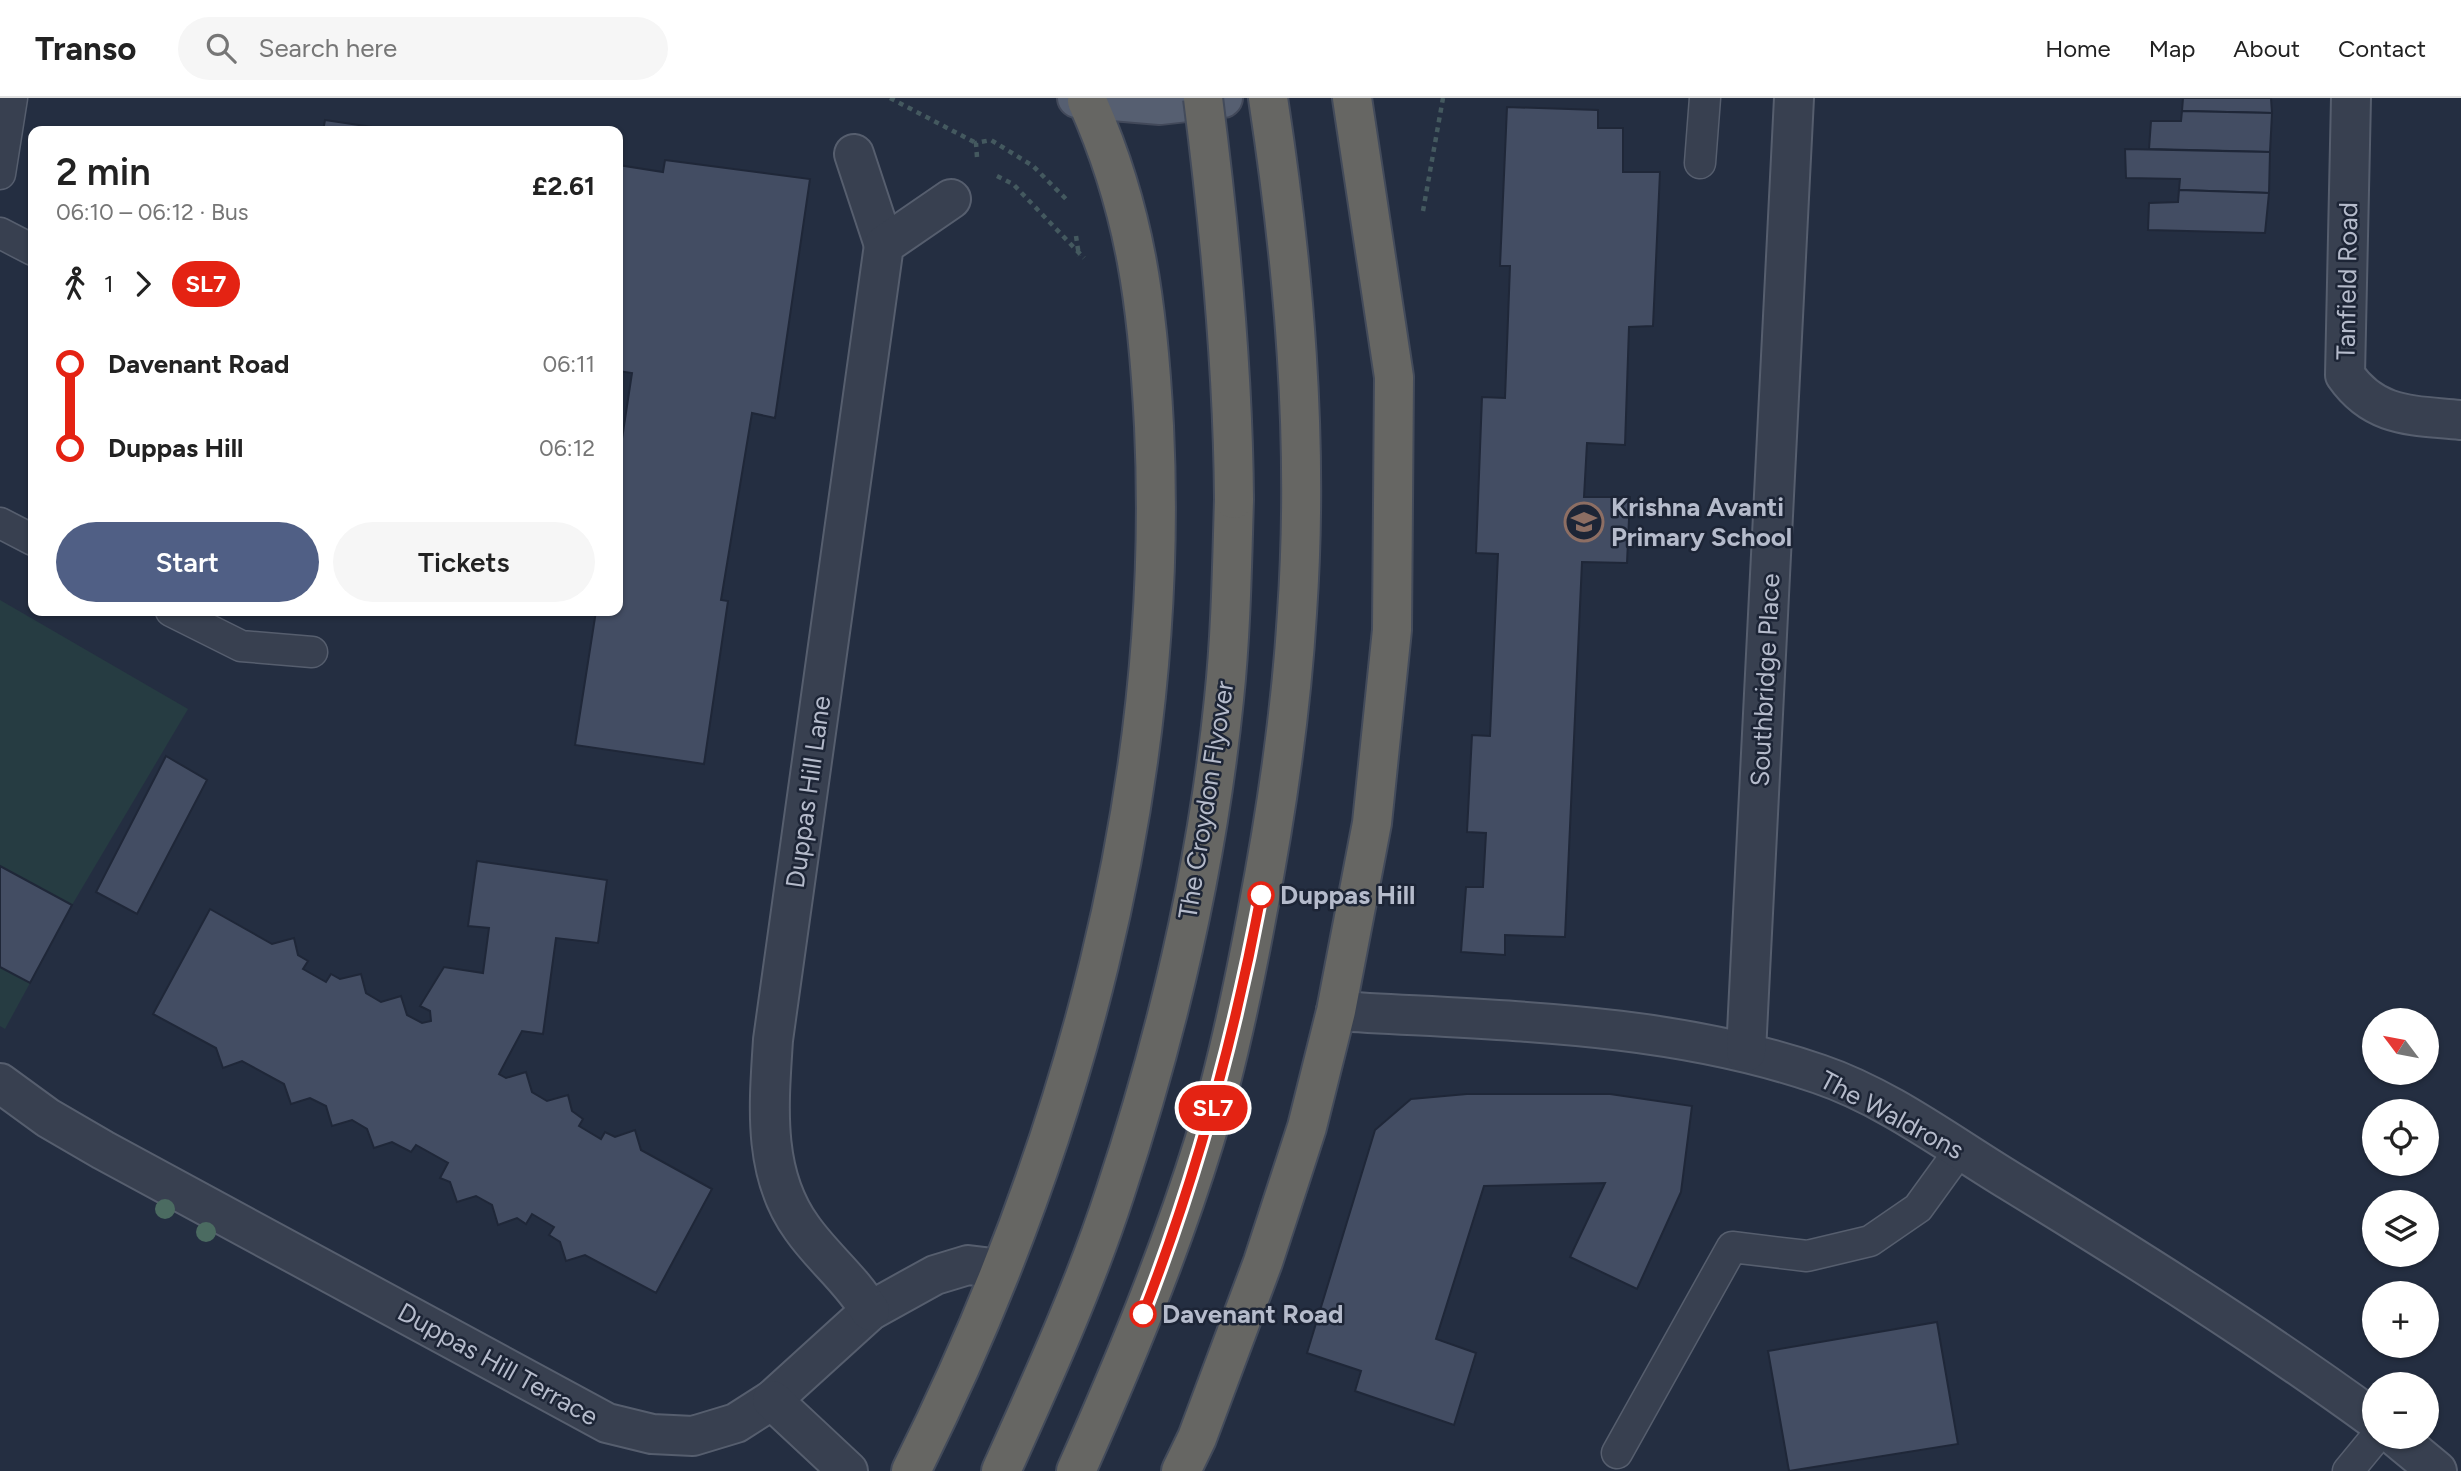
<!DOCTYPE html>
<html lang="en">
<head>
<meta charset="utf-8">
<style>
  :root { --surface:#fff; --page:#f6f6f6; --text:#222; --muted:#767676; --line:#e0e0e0; --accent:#505f85 }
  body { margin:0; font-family:Figtree,sans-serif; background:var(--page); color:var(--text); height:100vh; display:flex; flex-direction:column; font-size:26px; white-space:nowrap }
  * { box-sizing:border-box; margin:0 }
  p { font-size:23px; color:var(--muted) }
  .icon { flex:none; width:38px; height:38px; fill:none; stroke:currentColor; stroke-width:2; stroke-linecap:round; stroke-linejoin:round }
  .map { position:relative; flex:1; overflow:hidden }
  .panel { position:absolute; left:28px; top:28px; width:595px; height:490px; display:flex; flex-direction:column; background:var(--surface); border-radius:14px; box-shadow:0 2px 5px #0004 }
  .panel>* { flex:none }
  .badge { padding:0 14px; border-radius:23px; font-size:24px; line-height:46px }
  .needle { width:46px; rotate:302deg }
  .tools { position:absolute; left:2362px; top:910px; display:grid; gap:14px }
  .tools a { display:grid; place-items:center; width:77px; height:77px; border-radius:50%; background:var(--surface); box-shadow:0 2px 5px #0004; font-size:35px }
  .map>.badge { position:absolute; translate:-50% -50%; box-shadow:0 0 0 4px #fff }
  .legs { display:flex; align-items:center; gap:10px; height:77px; padding:0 28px; font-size:23px }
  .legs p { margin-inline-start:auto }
  .headline { display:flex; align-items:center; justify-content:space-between; height:119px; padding:0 28px }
  h1 { font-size:38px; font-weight:600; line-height:52px }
  .button { display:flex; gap:14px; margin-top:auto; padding:14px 28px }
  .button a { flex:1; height:80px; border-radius:42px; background:var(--accent); color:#fff; font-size:28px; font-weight:600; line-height:80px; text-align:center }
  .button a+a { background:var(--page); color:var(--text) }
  ul { padding:0 28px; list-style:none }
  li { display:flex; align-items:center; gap:24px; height:84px; font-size:26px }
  li i { display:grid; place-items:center; width:10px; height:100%; margin:0 9px; background:currentColor }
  li i::after { content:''; width:18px; height:18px; margin:-9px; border:5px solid; border-radius:50%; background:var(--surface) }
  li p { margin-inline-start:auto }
  li:first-child i { background:linear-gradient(#0000 50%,currentColor 0) }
  li:last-child i { background:linear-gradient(currentColor 50%,#0000 0) }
  header { display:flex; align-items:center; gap:42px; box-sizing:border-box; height:98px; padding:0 35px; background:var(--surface); border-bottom:2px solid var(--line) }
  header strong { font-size:33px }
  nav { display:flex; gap:38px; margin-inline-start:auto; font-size:24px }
  .search { width:490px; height:63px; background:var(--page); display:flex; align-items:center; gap:18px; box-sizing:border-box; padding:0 24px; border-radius:38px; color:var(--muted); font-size:26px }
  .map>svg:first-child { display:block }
</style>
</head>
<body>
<header>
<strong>Transo</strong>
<div class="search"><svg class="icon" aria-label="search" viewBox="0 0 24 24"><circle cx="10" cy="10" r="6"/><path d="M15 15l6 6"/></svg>Search here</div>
<nav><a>Home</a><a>Map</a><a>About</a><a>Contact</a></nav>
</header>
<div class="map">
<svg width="2461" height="1373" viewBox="0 0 2461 1373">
  <rect width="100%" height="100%" fill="#242e41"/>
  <g fill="#263c42">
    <path d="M0 502 188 611 72 807 0 768Z"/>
    <path d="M0 869 30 885 5 931 0 928Z"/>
  </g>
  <g fill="#434d63" stroke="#1f2738" stroke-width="2">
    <path d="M2180 0H2271L2272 15 2182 13 2183 0Z"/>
    <path d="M1507 9 1598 12V30H1623V74H1660L1653 228 1629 229 1625 347 1587 345 1584 399H1630L1627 465 1582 464 1565 839 1505 837V857L1461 854 1466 789H1483L1486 735 1467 734 1472 637 1490 638 1498 456 1476 455 1482 299 1505 300 1510 168H1500Z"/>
    <path d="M2182 13 2272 15 2270 54 2149 51 2151 23H2181Z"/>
    <path d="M325 22 399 33H323Z"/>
    <path d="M2125 51 2270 54 2269 95 2179 92 2180 81 2126 80Z"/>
    <path d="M665 62 810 81 775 320 752 315 721 502 728 503 704 666 575 647 596 513H618V367L632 275 618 273V67L663 74Z"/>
    <path d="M2179 92 2269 95 2265 135 2148 132 2149 105 2178 104Z"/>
    <path d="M166 658 207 682 137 816 96 794Z"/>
    <path d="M477 763 607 782 598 845 556 840 543 936 522 933 499 976 506 980 526 974 532 994 547 1003 568 997 572 1013 583 1021 579 1028 601 1041 605 1034 615 1039 635 1032 641 1052 712 1091 656 1195 585 1157 566 1163 560 1144 549 1137 554 1129 532 1116 526 1126 517 1120 498 1127 492 1107 476 1098 457 1104 450 1084 440 1080 448 1065 416 1047 411 1054 392 1044 374 1050 367 1031 352 1022 332 1028 326 1008 310 1000 291 1006 284 986 242 963 223 970 216 950 153 916 210 811 272 846 294 840 298 857 308 863 303 871 326 884 331 876 340 881 361 876 366 895 381 904 401 898 407 917 422 925 431 923 430 913 420 908 444 869 483 875 489 830 468 828Z"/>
    <path d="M0 768 72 807 30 885 0 869Z"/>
    <path d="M1467 996H1610L1692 1008 1681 1094 1637 1191 1570 1159 1605 1085 1484 1088 1436 1241 1476 1255 1454 1327 1355 1293 1361 1273 1307 1255 1375 1032 1411 1001Z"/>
    <path d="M1937 1224 1958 1346 1789 1373 1768 1253Z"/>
  </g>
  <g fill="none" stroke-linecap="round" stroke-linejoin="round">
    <defs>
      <g id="service">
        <path d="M1700 65 1705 0"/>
        <path d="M0 76 12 0"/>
        <path d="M0 135 33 152"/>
        <path d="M0 425 33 442"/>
        <path d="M171 513 241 548 312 554"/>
        <path d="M1617 1355 1732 1149 1807 1158 1870 1143 1918 1110 1960 1052"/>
        <path d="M2348 1373 2376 1339"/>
      </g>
      <g id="minor">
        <path d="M2351 0 2345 277C2375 320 2412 317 2461 322"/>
        <path d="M854 56 884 147"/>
        <path d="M1336 913C1497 923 1665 923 1819 976 1887 999 1949 1046 2010 1083 2134 1159 2257 1236 2375 1322"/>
        <path d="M1746 954 1794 0"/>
        <path d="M0 985 48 1020 103 1052 607 1325 652 1336 693 1338 736 1325 772 1302 870 1213 935 1177 968 1167 1001 1171"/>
        <path d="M870 1213C851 1181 823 1160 802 1130 762 1075 769 1006 773 942L884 147 951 101"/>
        <path d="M772 1302 848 1373"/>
        <path d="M2396 1339 2437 1373"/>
      </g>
      <path id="primary" d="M1077 0 1160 7 1223 0"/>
      <g id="trunk">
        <path d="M911 1373C1072 1051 1171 690 1154 328 1148 210 1136 112 1087 3"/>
        <path d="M1001 1373C1042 1282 1084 1190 1115 1095 1168 935 1207 769 1224 601 1231 535 1232 468 1234 401"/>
        <path d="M1076 1373C1124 1265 1169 1157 1204 1044 1227 969 1243 892 1257 816 1276 717 1291 616 1297 515 1309 343 1294 170 1268 0"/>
        <path d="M1181 1373 1197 1340 1263 1164 1307 1029 1336 913 1372 725 1392 532 1394 279 1352 0"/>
      </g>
    </defs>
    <use href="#service" stroke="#565e6e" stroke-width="33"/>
    <use href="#minor" stroke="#565e6e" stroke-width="42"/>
    <use href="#primary" stroke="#42495a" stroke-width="42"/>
    <use href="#trunk" stroke="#434b5b" stroke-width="42"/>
    <g stroke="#44595f" stroke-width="4.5" stroke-dasharray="5 5" stroke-linecap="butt">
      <path d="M890 0 976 45"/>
      <path d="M977 59 976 45 991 42 1033 68 1068 103"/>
      <path d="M997 78 1013 86 1084 160"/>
      <path d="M1423 113 1443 0"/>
      <path d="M1076 138 1079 158"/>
    </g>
    <use href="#service" stroke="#384050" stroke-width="30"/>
    <use href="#minor" stroke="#384050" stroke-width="38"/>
    <use href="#primary" stroke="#565f71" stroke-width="38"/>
    <use href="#trunk" stroke="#666663" stroke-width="38"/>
    <defs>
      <path id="trunk-bridge" d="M1203 0C1220 133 1233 266 1234 401"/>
    </defs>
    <use href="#trunk-bridge" stroke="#434b5b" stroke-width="42" stroke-linecap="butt"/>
    <use href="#trunk-bridge" stroke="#666663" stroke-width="38"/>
  </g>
  <g fill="#4b6b61">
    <circle cx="165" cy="1111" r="10"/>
    <circle cx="206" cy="1134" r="10"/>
  </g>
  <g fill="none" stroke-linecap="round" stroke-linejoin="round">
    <defs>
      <path id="line-1" d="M1143 1216C1196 1080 1234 941 1261 797"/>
    </defs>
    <use href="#line-1" stroke="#fff" stroke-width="16"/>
    <use href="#line-1" stroke="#e42313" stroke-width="10"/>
  </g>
  <defs>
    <symbol id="school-ring" viewBox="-11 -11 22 22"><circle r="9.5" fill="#1d2536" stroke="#8d6e63" stroke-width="1.5"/><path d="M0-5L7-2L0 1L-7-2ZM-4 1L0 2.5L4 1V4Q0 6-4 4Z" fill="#8d6e63"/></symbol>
  </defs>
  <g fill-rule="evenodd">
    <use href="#school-ring" x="1562" y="402" width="44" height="44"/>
  </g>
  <g fill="#fff" stroke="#e42313" stroke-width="3.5">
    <circle cx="1261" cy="797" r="12"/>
    <circle cx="1143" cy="1216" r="12"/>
  </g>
  <g text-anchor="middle" stroke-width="5" stroke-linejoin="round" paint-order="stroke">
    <g font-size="26" fill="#b5bbcb" stroke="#1d2536">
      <text transform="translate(2347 183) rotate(-89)" y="9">Tanfield Road</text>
      <text transform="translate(1765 582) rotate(-87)" y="9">Southbridge Place</text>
      <text transform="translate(808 694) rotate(-82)" y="9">Duppas Hill Lane</text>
      <text transform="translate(1206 702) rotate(-81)" y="9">The Croydon Flyover</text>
      <text transform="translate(1892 1017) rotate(28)" y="9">The Waldrons</text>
      <text transform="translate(498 1266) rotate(29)" y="9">Duppas Hill Terrace</text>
    </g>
    <g font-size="26" font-weight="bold" fill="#b5bbcb" stroke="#1d2536" text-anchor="start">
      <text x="1611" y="418">Krishna Avanti<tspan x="1611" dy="30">Primary School</tspan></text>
    </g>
    <g font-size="26" font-weight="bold" fill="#b5bbcb" stroke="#1d2536" text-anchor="start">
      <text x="1280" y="806">Duppas Hill</text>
      <text x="1162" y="1225">Davenant Road</text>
    </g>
  </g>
</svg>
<div class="tools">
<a><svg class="needle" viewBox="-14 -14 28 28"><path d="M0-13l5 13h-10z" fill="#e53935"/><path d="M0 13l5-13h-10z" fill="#767676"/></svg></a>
<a><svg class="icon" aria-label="locate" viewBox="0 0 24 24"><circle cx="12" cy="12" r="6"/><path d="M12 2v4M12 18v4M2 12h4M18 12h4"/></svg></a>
<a><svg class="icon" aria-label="layers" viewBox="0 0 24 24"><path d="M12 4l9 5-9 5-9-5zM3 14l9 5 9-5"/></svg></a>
<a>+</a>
<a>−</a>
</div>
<b class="badge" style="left:1213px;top:1010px;background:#e42313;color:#fff">SL7</b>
<section class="panel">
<div class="headline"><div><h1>2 min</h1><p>06:10 – 06:12 · Bus</p></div><b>£2.61</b></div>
<div class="legs"><svg class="icon" aria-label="walk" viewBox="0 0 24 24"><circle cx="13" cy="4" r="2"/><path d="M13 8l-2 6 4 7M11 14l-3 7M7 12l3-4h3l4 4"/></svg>1<svg class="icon" aria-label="forward" viewBox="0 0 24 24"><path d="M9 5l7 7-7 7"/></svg><b class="badge" style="background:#e42313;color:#fff">SL7</b></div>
<ul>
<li><i style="color:#e42313"></i><b>Davenant Road</b><p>06:11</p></li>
<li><i style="color:#e42313"></i><b>Duppas Hill</b><p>06:12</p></li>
</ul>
<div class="button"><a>Start</a><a>Tickets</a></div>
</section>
</div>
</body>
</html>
